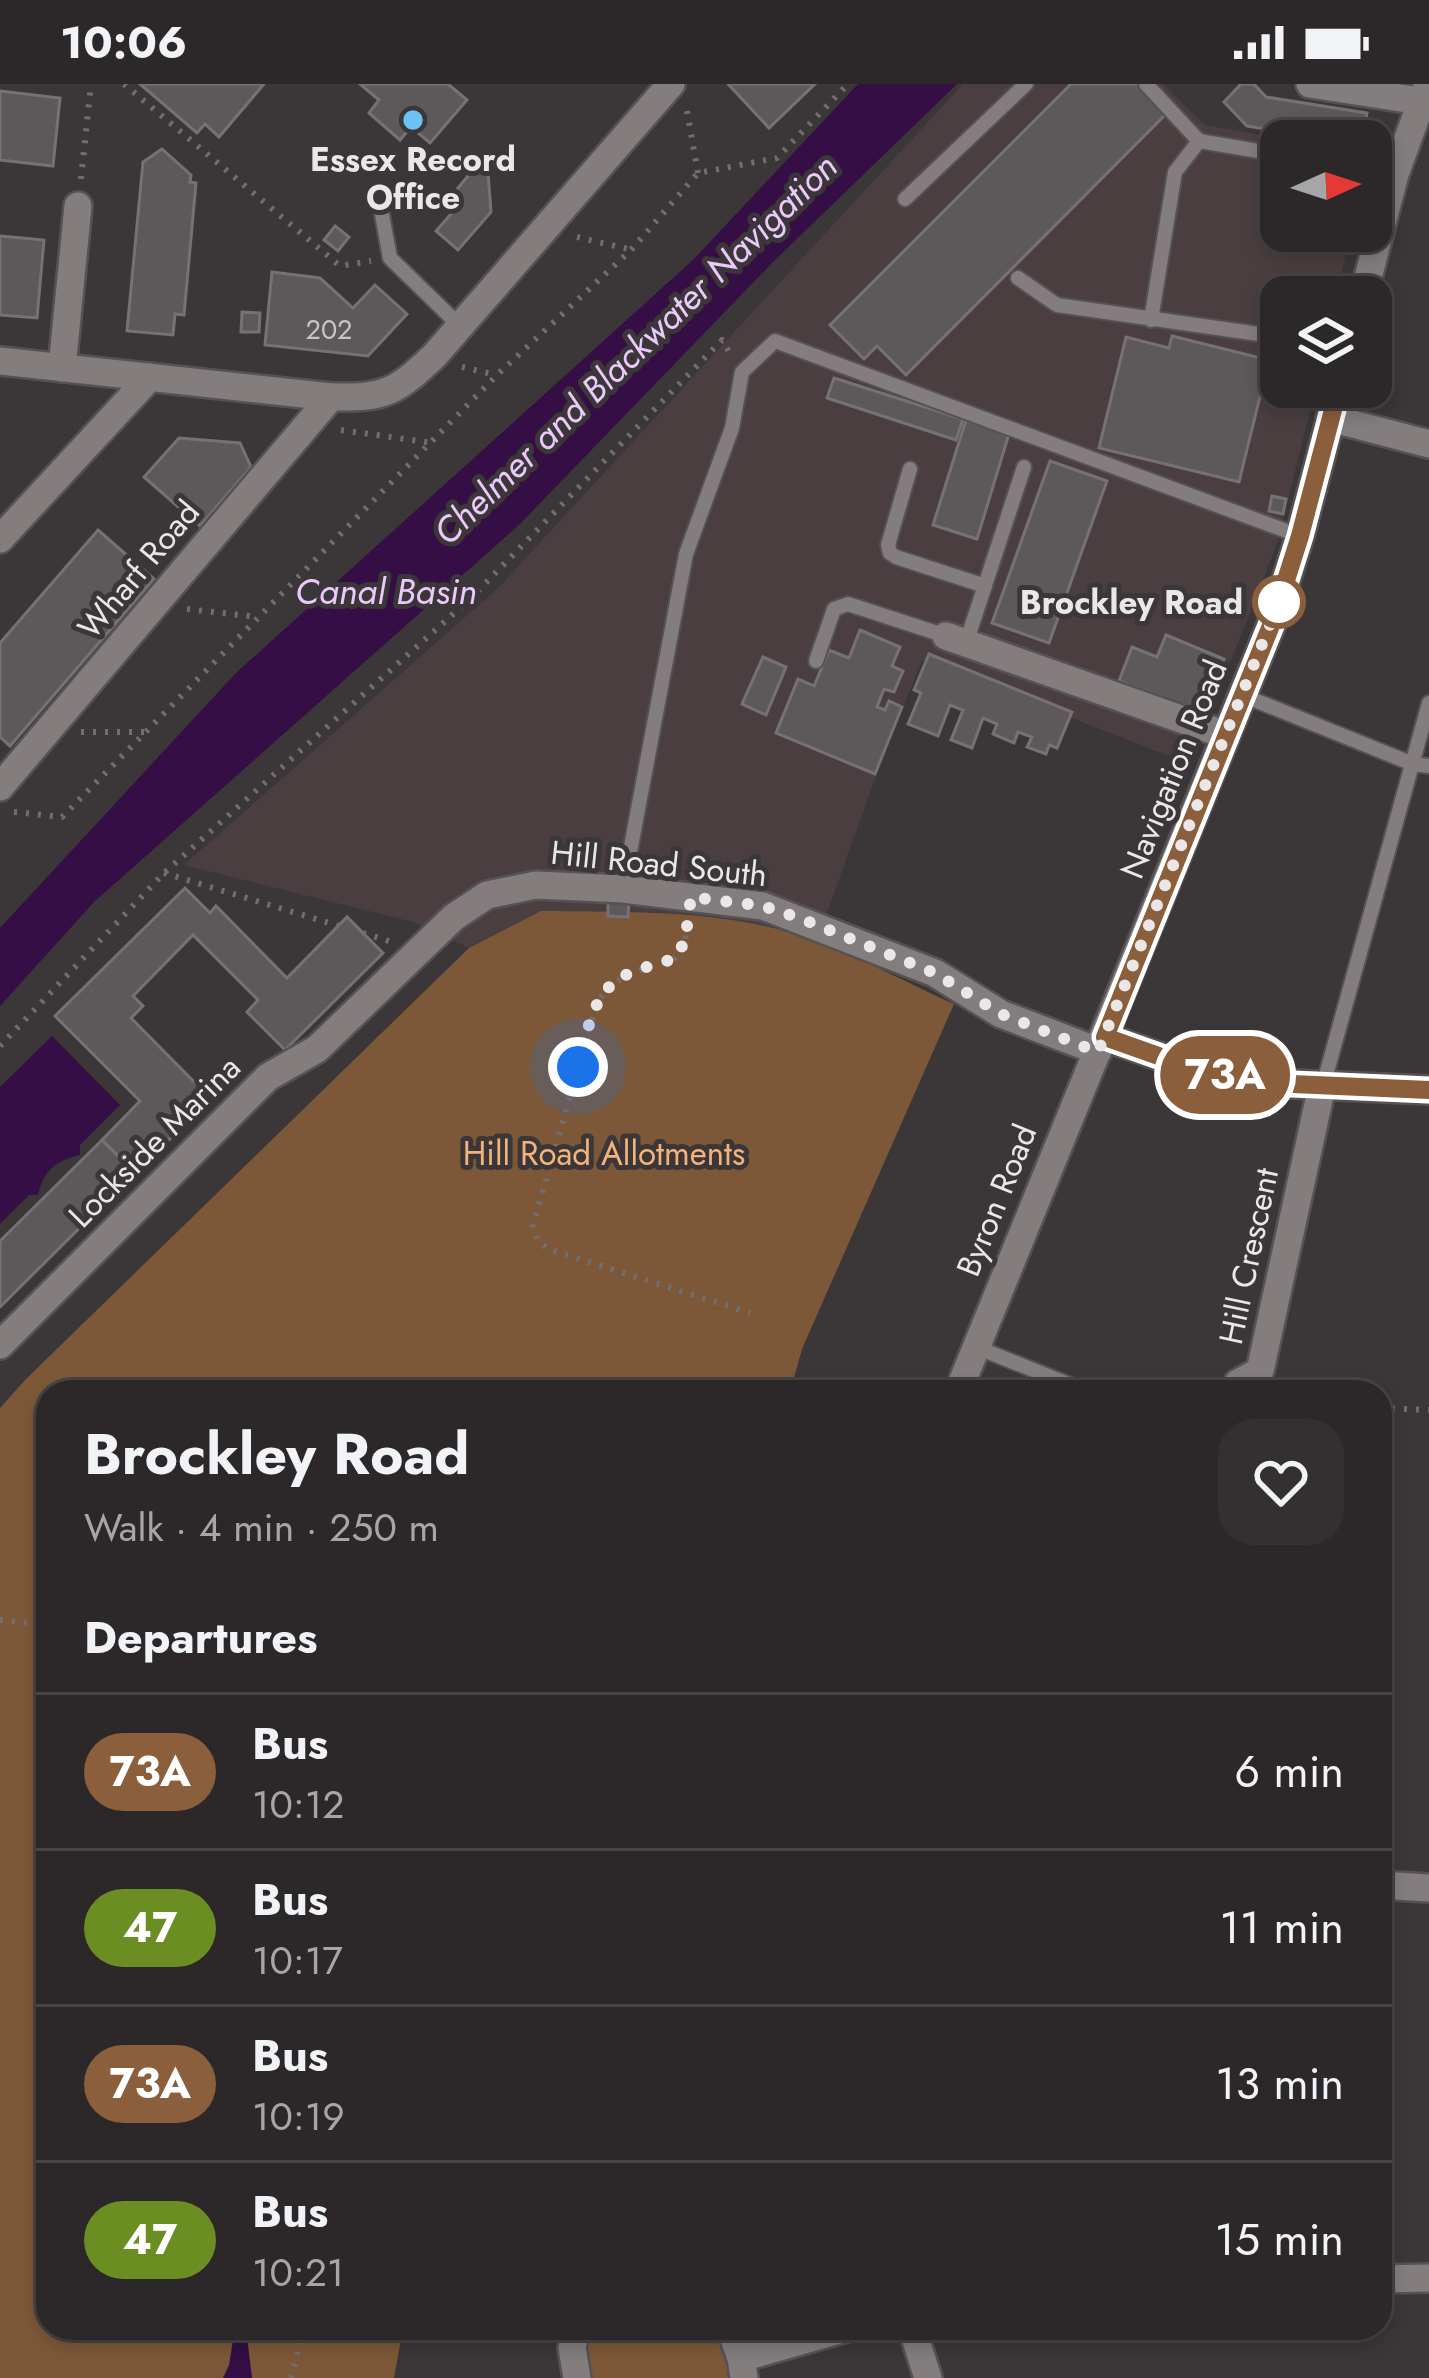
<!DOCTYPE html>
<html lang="en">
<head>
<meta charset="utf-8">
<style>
  :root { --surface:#2c2829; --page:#343031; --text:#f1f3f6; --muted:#a6a6a8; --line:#484446 }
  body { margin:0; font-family:Jost,sans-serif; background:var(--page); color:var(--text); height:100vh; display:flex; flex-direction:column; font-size:45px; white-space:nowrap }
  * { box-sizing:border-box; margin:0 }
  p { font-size:39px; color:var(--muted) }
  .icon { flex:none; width:66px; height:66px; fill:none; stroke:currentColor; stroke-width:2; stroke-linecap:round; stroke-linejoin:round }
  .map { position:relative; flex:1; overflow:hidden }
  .details { position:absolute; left:36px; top:1296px; width:1356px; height:960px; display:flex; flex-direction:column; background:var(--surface); border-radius:36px; box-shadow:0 6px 18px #0003,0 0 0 3px var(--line) }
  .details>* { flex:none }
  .badge { padding:0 24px; border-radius:39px; font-size:42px; line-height:78px }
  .needle { width:78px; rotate:87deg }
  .fabs { position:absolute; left:1260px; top:36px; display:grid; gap:24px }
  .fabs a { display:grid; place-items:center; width:132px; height:132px; border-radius:24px; background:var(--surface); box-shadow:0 6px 18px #0003,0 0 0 3px var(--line); font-size:60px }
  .you { position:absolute; width:60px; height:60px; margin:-30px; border:9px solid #fff; border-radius:50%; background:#1a73e8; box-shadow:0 0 0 18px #1a73e833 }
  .map>.badge { position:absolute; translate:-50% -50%; box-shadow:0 0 0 6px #fff }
  h2 { padding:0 48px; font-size:45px; line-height:108px }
  .round { display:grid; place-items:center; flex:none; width:126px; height:126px; border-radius:36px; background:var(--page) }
  .overview { display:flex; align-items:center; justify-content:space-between; height:204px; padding:0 48px }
  h1 { font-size:57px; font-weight:700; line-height:90px }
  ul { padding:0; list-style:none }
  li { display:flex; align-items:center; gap:36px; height:156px; padding:0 48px; border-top:3px solid var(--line) }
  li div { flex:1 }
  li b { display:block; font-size:45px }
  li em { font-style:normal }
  li .badge { min-width:132px; font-weight:700; text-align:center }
  .status { display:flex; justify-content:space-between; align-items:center; height:84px; padding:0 60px; background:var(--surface); direction:ltr }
  .status svg { height:33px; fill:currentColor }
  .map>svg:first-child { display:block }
</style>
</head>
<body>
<div class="status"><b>10:06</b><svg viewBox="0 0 49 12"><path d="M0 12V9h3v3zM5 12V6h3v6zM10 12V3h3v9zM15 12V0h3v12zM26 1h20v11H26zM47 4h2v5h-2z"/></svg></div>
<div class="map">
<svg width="1429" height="2294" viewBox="0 0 1429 2294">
  <rect width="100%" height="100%" fill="#3b3637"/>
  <path fill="#4a3e40" d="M963 0H1163L1205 41 1296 57H1281V147H1351L1336 213H1281V303H1316L1277 460 1190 680 922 576 876 692 817 857 758 841 654 828 542 827 469 864 413 838 184 781 498 504Z"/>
  <g fill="#7d5838">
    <path d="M541 827C631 828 733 825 818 858 864 875 909 900 954 920L802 1265 790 1308H48V2244H403L394 2294H0V1324L26 1295 469 864Z"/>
    <path d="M589 2244H717L730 2294H589L586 2268Z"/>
  </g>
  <g fill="#340e44">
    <path d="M858 0H957L774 177 518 442 94 818 0 922V844L236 589 693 176Z"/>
    <path d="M52 952 120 1021 80 1061V1071C55 1077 44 1086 38 1111H29L0 1140V1003Z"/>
    <path d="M235 2244H246L252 2294H223L229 2281Z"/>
  </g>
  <g fill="#5d595b" stroke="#767174" stroke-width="3">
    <path d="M140 0H264L219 53 205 40 197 49Z"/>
    <path d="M360 0H448L467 16 430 59 411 43 400 56 369 29 379 16Z"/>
    <path d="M728 0H815L769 44Z"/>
    <path d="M1071 0H1142L1169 27 906 291 877 262 864 275 830 241Z"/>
    <path d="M1241 0H1254L1266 13 1367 29 1362 57H1339L1247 42 1224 18Z"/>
    <path d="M0 7 60 14 53 82 0 76Z"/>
    <path d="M162 65 191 91 190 98 196 99 184 231 175 230 173 251 127 247 143 78Z"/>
    <path d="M478 80 488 88 491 128 458 166 436 147 451 130 442 123Z"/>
    <path d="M335 142 349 153 338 167 324 156Z"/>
    <path d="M0 152 44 156 37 234 0 231Z"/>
    <path d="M272 188 320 194 353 224 375 201 407 230 368 272 265 261Z"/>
    <path d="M242 228 260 229 259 248H241Z"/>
    <path d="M1172 252 1269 276 1239 398 1099 364 1126 253 1169 264Z"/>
    <path d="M834 294 963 335 956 356 827 314Z"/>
    <path d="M966 336 1009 350 977 455 933 441Z"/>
    <path d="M179 354 240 359 251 383 200 442 144 393Z"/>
    <path d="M1050 377 1107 397 1049 559 992 539Z"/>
    <path d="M1272 412 1286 415 1283 430 1269 427Z"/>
    <path d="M98 446 154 495 10 662 0 653V559Z"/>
    <path d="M860 546 900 563 892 582 903 587 894 608 884 605 877 623 885 626 889 617 902 623 875 690 776 649 798 595 814 602 829 566 849 574Z"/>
    <path d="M1166 551 1224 575 1215 596 1220 598 1206 632 1119 597 1132 563 1157 573Z"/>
    <path d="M929 570 1072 628 1057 664 1049 661 1046 670 1027 663 1032 653 1018 648 1014 659 993 650 997 640 983 634 972 664 951 656 963 626 950 621 938 652 908 640 921 609 914 606Z"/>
    <path d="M763 573 786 583 766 631 742 620Z"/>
    <path d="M185 804 210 829 216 822 287 894 347 833 383 869 285 966 247 928 258 916 193 851 133 912 143 922 131 934 211 1015 135 1089 102 1056 140 1017 55 932Z"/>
    <path d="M608 814 629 815 628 833 608 832Z"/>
    <path d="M102 1056 135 1089 0 1223V1157Z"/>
    <path d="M1033 1295 1072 1308H1028Z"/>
  </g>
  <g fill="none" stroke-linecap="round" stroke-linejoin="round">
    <defs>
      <g id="service">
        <path d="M1146 0 1199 57"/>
        <path d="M905 115 1026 0"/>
        <path d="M381 125 390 174 459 241"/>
        <path d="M1018 194 1057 221 1266 251 1281 250"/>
        <path d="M1151 236 1175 88 1199 57 1281 71"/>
        <path d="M910 385 888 461 890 469 896 473 985 502"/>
        <path d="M966 559 1024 383"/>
        <path d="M816 577 834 525 848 520 946 552"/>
        <path d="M1242 611 1413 680 1429 682"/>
        <path d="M623 805 686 470 732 344 742 288 775 257 1300 452"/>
        <path d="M1323 1002 1429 619"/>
        <path d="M976 1263 1088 1308"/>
      </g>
      <g id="minor">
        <path d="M1310 0 1420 17"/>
        <path d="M1363 213 1395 90 1428 0"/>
        <path d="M0 277 331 313"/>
        <path d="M62 284 78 122"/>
        <path d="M1330 334 1429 360"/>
        <path d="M0 455 150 293"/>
        <path d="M946 552 1226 651"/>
        <path d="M0 703 331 313C387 314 396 308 435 271L671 0"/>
        <path d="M1105 953 1198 986 1268 999 1429 1006"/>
        <path d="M0 1261 268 993 317 965 454 833 487 811 536 801 623 805 763 822 935 889 1001 930 1098 967"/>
        <path d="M958 1308 1274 534 1300 452 1339 303"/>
        <path d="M1235 1308 1238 1299 1260 1287 1322 1002"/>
        <path d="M1380 1801 1429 1804"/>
        <path d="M1380 2195 1429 2194"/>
        <path d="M576 2244 572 2264 577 2294"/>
        <path d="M730 2244 741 2274 744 2294"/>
        <path d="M912 2244 928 2294"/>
        <path d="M741 2274 846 2244"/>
      </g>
    </defs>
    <use href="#service" stroke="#565253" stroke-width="18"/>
    <use href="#minor" stroke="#565253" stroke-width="32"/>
    <g stroke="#726e6f" stroke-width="6" stroke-dasharray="3 9" stroke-linecap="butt">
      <path d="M124 0 340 182 371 177"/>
      <path d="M687 27 698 89"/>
      <path d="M81 95 91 0"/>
      <path d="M577 153 628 165"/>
      <path d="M462 283 496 291"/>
      <path d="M341 346 433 359"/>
      <path d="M187 525 257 533"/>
      <path d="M81 648H145"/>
      <path d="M14 728 62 733 497 291 631 166 698 89 777 74 848 0"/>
      <path d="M164 789 339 842"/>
      <path d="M688 840 685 857 675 874C640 888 624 885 598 916L533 1141 538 1157 548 1165 750 1229"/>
      <path d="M363 849 392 858"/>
      <path d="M0 962 164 789 470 515 722 256 731 271"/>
      <path d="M1380 1324 1429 1326"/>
      <path d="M0 1536 48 1541"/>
      <path d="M291 2294 304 2244"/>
    </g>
    <use href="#service" stroke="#837d7e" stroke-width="14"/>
    <use href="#minor" stroke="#837d7e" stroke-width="27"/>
  </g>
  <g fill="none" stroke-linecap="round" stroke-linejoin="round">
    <defs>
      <path id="line" d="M1339 303 1300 452 1274 534 1105 953 1198 986 1268 999 1429 1006"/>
    </defs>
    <use href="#line" stroke="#fff" stroke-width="27"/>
    <use href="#line" stroke="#8b5e3c" stroke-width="18"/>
    <path stroke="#eae7e8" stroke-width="12" stroke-dasharray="0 21.6" d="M578 983C587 950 592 905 628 890 643 883 660 880 675 874L685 857 691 813 763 822 802 835 935 889 1001 930 1098 968 1279 518"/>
  </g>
  <circle fill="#6cc2f3" stroke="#3b3637" stroke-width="4.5" cx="413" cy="36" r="12"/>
  <circle fill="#fff" stroke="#8b5e3c" stroke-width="6" cx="1279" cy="518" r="24"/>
  <g text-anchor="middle" stroke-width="10" stroke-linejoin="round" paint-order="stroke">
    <g font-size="27" fill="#c7c4c5">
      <text x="329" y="255">202</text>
    </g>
    <g font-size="33" font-weight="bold" fill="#eae7e8" stroke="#3b3637">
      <text x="413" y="87">Essex Record<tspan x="413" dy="38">Office</tspan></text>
    </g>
    <g font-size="33" fill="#eae7e8" stroke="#3b3637">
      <text transform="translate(138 485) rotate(-50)" y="12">Wharf Road</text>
      <text transform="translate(1173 685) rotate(-68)" y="12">Navigation Road</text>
      <text transform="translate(659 779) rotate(6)" y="12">Hill Road South</text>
      <text transform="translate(154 1057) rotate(-45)" y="12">Lockside Marina</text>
      <text transform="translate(996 1116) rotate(-68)" y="12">Byron Road</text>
      <text transform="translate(1248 1172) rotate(-78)" y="12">Hill Crescent</text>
    </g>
    <g font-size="33" font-weight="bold" fill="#eae7e8" stroke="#3b3637" text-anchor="end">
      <text x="1243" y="530">Brockley Road</text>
    </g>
    <g font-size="33" fill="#f4b37c" stroke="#3b3637">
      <text x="604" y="1081">Hill Road Allotments</text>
    </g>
    <g font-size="36" font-style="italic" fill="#ecc9fc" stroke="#3b3637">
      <text transform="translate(635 265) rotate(-44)" y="13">Chelmer and Blackwater Navigation</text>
      <text x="386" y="520">Canal Basin</text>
    </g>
  </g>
</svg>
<div class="fabs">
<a><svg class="needle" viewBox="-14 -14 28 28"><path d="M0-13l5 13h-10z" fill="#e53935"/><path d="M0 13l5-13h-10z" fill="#a6a6a8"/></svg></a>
<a><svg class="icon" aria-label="layers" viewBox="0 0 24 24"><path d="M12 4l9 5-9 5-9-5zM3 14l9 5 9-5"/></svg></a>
</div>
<div class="you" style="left:578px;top:983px"></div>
<b class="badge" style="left:1225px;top:991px;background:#8b5e3c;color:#fff">73A</b>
<section class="details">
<div class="overview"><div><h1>Brockley Road</h1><p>Walk · 4 min · 250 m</p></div><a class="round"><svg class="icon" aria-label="heart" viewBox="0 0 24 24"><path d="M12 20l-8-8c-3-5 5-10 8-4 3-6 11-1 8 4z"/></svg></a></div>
<h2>Departures</h2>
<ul>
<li><span class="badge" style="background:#8b5e3c;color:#fff">73A</span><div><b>Bus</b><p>10:12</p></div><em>6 min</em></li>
<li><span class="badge" style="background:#6b8e23;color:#fff">47</span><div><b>Bus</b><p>10:17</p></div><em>11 min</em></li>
<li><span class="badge" style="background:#8b5e3c;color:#fff">73A</span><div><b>Bus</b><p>10:19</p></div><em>13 min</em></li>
<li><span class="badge" style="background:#6b8e23;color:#fff">47</span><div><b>Bus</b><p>10:21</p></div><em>15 min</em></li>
</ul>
</section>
</div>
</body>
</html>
